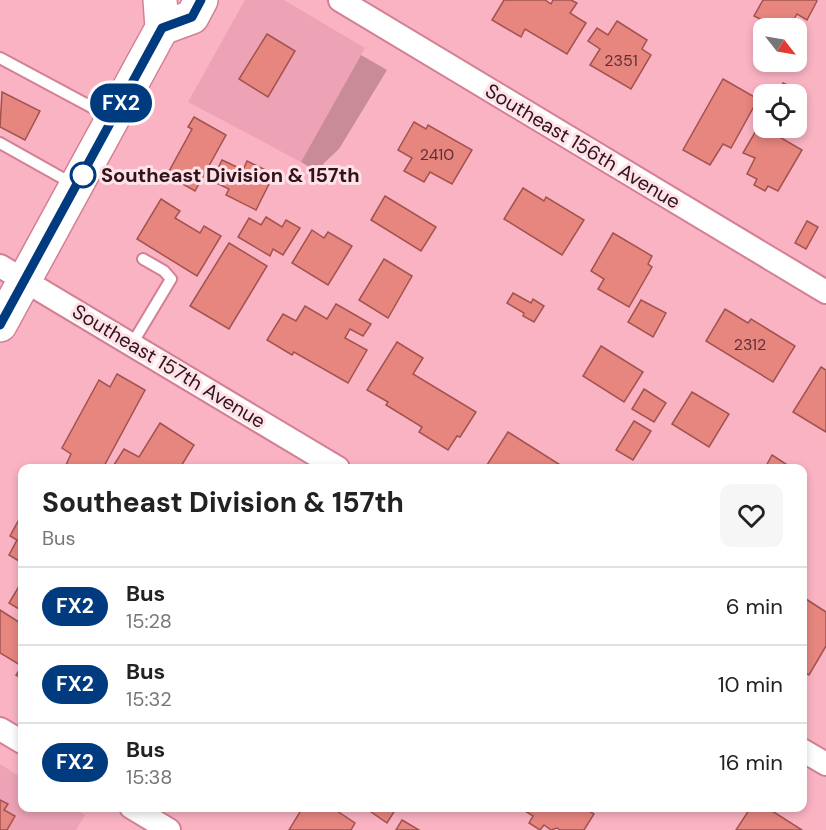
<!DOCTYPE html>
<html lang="en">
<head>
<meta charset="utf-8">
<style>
  :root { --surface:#fff; --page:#f6f6f6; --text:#222; --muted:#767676; --line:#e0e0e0 }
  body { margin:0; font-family:"DM Sans",sans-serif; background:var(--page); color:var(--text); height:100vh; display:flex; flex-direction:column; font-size:22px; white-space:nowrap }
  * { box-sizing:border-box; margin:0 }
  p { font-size:20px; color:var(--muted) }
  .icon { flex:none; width:33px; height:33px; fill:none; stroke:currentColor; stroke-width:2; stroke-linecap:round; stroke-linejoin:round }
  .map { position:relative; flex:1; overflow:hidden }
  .panel { position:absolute; left:18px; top:464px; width:789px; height:348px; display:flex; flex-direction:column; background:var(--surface); border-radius:12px; box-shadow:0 3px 9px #0003 }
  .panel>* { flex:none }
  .badge { padding:0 12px; border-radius:20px; font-size:21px; line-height:39px }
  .needle { width:39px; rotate:121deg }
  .controls { position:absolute; left:753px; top:18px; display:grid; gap:12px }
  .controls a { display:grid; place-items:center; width:54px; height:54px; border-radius:12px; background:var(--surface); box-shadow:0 3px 9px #0003; font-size:30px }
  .map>.badge { position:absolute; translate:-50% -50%; box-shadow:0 0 0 3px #fff }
  .round { display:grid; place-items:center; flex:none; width:63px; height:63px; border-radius:12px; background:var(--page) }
  .headline { display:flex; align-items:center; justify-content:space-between; height:102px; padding:0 24px }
  h1 { font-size:28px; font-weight:700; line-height:45px }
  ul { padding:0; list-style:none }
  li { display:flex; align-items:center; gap:18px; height:78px; padding:0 24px; border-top:2px solid var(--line) }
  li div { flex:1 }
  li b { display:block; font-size:22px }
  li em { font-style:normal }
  li .badge { min-width:66px; font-weight:700; text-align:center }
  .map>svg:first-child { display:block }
</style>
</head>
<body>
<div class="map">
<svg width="826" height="830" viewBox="0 0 826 830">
  <rect width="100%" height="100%" fill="#fab3c3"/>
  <g fill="#eda3b5">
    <path d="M245 0H284L365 48 301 162 188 102Z"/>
    <path d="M0 764 22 778V807H72L85 815 76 830H0Z"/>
  </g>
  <path fill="#ca8b99" d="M361 55 387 70 339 149 324 163 319 173 301 162Z"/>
  <g fill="#e7857f" stroke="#a2534f" stroke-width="1.5">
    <path d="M504 0H545L551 4 553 0H571L577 3 570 13 586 23 567 54 525 29 521 37 492 20Z"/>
    <path d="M763 0H816L817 1 807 20 797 14 789 28H777L754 16Z"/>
    <path d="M617 21 647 40 642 49 651 55 631 89 590 65 600 49 588 41 597 28 608 35Z"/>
    <path d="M267 34 295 51 268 97 239 79Z"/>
    <path d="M723 79 758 99 731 148 723 144 710 165 683 150Z"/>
    <path d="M783 83 798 90 796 94H777Z"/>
    <path d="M2 92 40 111 25 140 0 127Z"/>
    <path d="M194 117 226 135 195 191 167 175 192 129 188 127Z"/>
    <path d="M764 117V128H780L776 135 802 150 778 191 768 186 765 191 754 185 757 179 747 174 755 158 743 153Z"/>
    <path d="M414 122 426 129 428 125 472 150 452 184 430 172 424 182 404 171 412 158 398 150Z"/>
    <path d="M222 160 243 170 247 161 274 174 256 210 226 195 229 189 212 181Z"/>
    <path d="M523 188 544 201 546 197 584 220 562 255 504 219Z"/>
    <path d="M385 196 436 227 421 251 371 220Z"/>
    <path d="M161 199 180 211 175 218 200 233 204 226 221 236 197 276 137 239Z"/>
    <path d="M266 217 282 227 286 220 300 228 283 255 273 249 270 256 238 237 249 218 261 225Z"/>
    <path d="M807 221 818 227 806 249 795 243Z"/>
    <path d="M312 230 324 238 328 232 352 246 328 285 292 263Z"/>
    <path d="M613 233 652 256 648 264 652 267 629 307 598 289 604 279 591 271Z"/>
    <path d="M229 243 267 266 229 329 190 306Z"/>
    <path d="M384 259 412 276 388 318 359 300Z"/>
    <path d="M513 293 531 303 533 299 544 306 534 322 523 316 524 313 507 303Z"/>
    <path d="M641 300 666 313 653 337 628 322Z"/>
    <path d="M336 304 371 324 363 336 350 329 345 338 367 350 348 383 294 352 292 355 267 340 283 314 296 321 305 306 327 319Z"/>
    <path d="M725 309 748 323 751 319 795 346 773 382 706 341Z"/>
    <path d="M397 342 423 358 413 374 476 412 460 437 457 436 448 450 419 432 422 427 386 405 388 402 367 390Z"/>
    <path d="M601 346 643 372 624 402 583 376Z"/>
    <path d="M821 367 826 370V432L793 412Z"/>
    <path d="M117 374 145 390 103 468H72L66 465 71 454 62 448 99 380 110 387Z"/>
    <path d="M644 389 666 403 654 422 632 409Z"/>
    <path d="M692 392 729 414 709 447 672 424Z"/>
    <path d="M634 421 651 431 633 460 616 450Z"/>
    <path d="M160 423 194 445 180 468H112L124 449 139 457Z"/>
    <path d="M508 432 565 468H485Z"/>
    <path d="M772 455 792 468H765Z"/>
    <path d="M22 514V563L9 555 17 540 10 536Z"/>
    <path d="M21 583 22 584V611L9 603Z"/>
    <path d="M806 599 826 612V646L809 675 802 671V605Z"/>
    <path d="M0 610 22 624V679L16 675 22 666 0 653Z"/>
    <path d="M0 800 8 804 4 810 15 816 7 830H0Z"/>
    <path d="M303 807H331L355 823 351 830H289Z"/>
    <path d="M364 807H397L387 823Z"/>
    <path d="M519 807H583L594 814 584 830H560L557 828 551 830 544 825 540 830 529 823 533 816Z"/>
    <path d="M751 807H766L802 830H736Z"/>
    <path d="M402 820 419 830H396Z"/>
  </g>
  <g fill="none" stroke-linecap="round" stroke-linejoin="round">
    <defs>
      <g id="service">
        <path d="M0 58 110 117"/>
        <path d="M0 143 73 184"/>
        <path d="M132 344 171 279 164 271 143 259"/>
      </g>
      <g id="minor">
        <path d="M340 0 826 292"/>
        <path d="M0 266 338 468"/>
        <path d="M0 729 22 742"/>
        <path d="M802 750 826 764"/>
        <path d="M131 807 169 830"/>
      </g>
      <g id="primary">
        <path d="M162 28 192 17 201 0"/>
        <path d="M0 325 162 28 160 0"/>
      </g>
    </defs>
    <use href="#service" stroke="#d38095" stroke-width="14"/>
    <use href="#minor" stroke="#d38095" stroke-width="26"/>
    <use href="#primary" stroke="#d38095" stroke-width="36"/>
    <use href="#service" stroke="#fff" stroke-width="10"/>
    <use href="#minor" stroke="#fff" stroke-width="22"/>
    <use href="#primary" stroke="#fff" stroke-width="33"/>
  </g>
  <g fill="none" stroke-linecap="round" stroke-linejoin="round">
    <defs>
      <path id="line" d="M0 325 162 28 192 17 201 0"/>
    </defs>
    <use href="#line" stroke="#fff" stroke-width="14"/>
    <use href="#line" stroke="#003b80" stroke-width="9"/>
  </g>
  <circle fill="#fff" stroke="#003b80" stroke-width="3" cx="83" cy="175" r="12"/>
  <g text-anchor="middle" stroke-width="6" stroke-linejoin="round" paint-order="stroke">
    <g font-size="16" fill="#5f2f34">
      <text x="621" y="66">2351</text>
      <text x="437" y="160">2410</text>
      <text x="750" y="350">2312</text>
    </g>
    <g font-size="20" fill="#32121b" stroke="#fee2e8">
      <text transform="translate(583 146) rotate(31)" y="7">Southeast 156th Avenue</text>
      <text transform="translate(169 366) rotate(31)" y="7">Southeast 157th Avenue</text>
    </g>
    <g font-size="20" font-weight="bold" fill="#32121b" stroke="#fee2e8" text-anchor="start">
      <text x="101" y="182">Southeast Division &amp; 157th</text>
    </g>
  </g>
</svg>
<div class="controls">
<a><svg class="needle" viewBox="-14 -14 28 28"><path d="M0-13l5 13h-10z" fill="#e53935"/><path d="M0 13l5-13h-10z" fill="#767676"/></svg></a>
<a><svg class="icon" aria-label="locate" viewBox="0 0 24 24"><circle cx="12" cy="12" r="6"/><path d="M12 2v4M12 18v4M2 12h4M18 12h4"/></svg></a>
</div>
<b class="badge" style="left:121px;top:103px;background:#003b80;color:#fff">FX2</b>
<section class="panel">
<div class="headline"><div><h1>Southeast Division &amp; 157th</h1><p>Bus</p></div><a class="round"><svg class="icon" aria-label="heart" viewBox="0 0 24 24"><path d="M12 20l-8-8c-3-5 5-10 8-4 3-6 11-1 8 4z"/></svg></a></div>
<ul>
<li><span class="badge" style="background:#003b80;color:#fff">FX2</span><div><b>Bus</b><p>15:28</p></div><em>6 min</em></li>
<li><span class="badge" style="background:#003b80;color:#fff">FX2</span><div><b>Bus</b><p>15:32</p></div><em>10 min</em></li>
<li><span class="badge" style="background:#003b80;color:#fff">FX2</span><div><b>Bus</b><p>15:38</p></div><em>16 min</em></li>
</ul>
</section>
</div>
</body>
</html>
